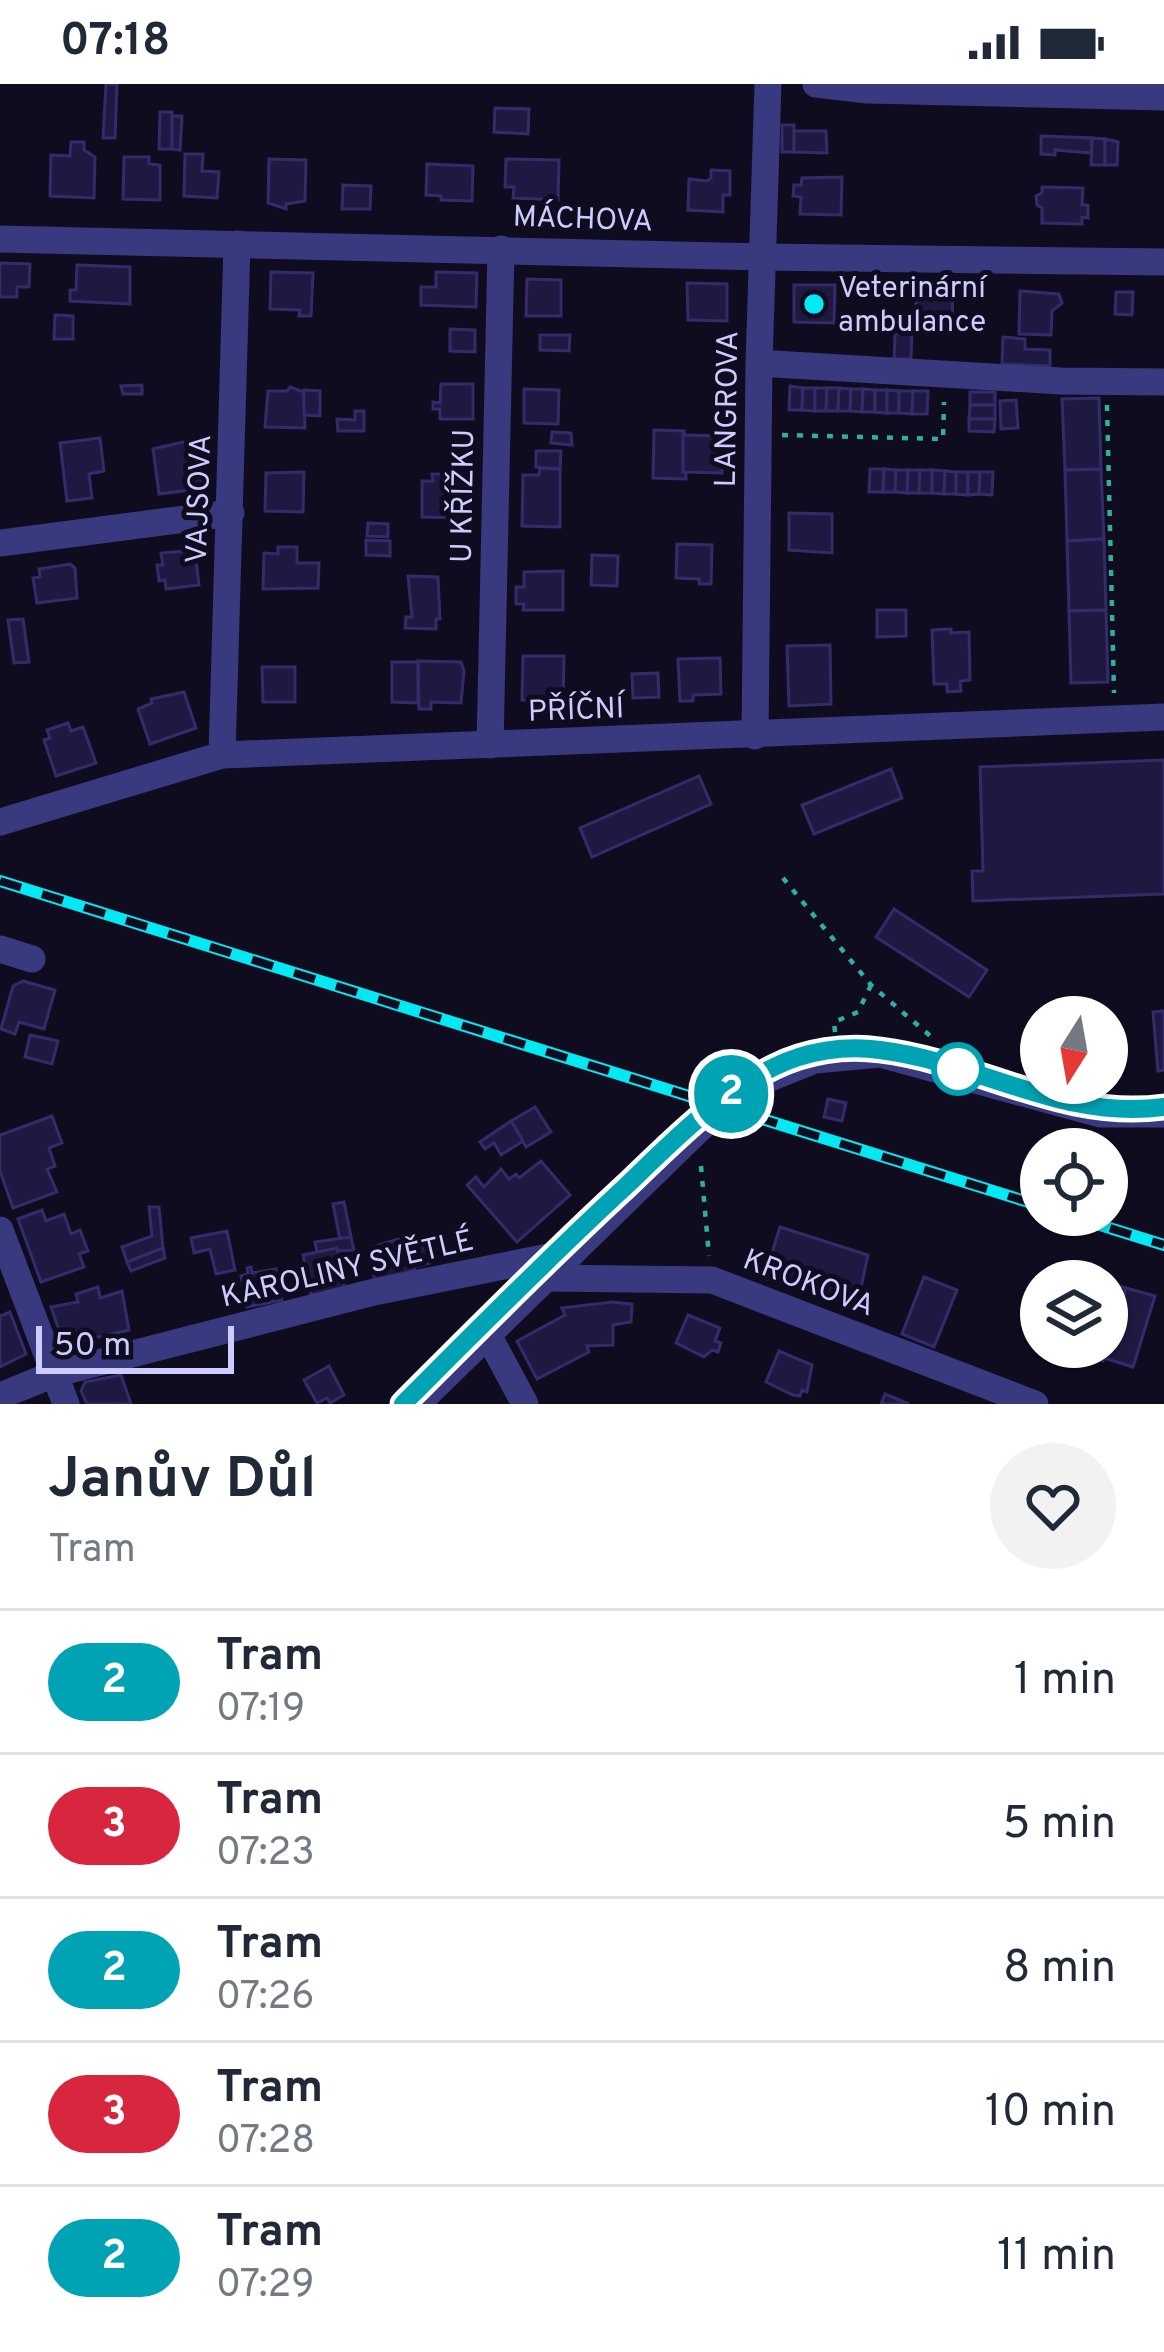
<!DOCTYPE html>
<html lang="en">
<head>
<meta charset="utf-8">
<style>
  :root { --surface:#fff; --page:#f2f2f3; --text:#1f2937; --muted:#747a83; --line:#e0e1e3 }
  body { margin:0; font-family:Overpass,sans-serif; background:var(--page); color:var(--text); height:100vh; display:flex; flex-direction:column; font-size:45px; white-space:nowrap }
  * { box-sizing:border-box; margin:0 }
  p { font-size:39px; color:var(--muted) }
  .icon { flex:none; width:66px; height:66px; fill:none; stroke:currentColor; stroke-width:2; stroke-linecap:round; stroke-linejoin:round }
  .map { position:relative; height:1320px; overflow:hidden }
  .side { display:flex; flex-direction:column; background:var(--surface); flex:1 }
  .side>* { flex:none }
  .badge { padding:0 24px; border-radius:39px; font-size:42px; line-height:78px }
  .needle { width:78px; rotate:191deg }
  .fabs { position:absolute; left:1020px; top:912px; display:grid; gap:24px }
  .fabs a { display:grid; place-items:center; width:108px; height:108px; border-radius:50%; background:var(--surface); box-shadow:0 3px 9px #0004; font-size:60px }
  .scale { position:absolute; left:36px; bottom:30px; width:198px; box-sizing:border-box; padding-left:12px; border:6px solid #cecbfe; border-top:0; font-size:33px; line-height:42px; white-space:nowrap; color:#cecbfe; -webkit-text-stroke:9px #0f0c1f; paint-order:stroke }
  .map>.badge { position:absolute; translate:-50% -50%; box-shadow:0 0 0 6px #fff }
  .round { display:grid; place-items:center; flex:none; width:126px; height:126px; border-radius:63px; background:var(--page) }
  .summary { display:flex; align-items:center; justify-content:space-between; height:204px; padding:0 48px }
  h1 { font-size:57px; font-weight:700; line-height:90px }
  ul { padding:0; list-style:none }
  li { display:flex; align-items:center; gap:36px; height:144px; padding:0 48px; border-top:3px solid var(--line) }
  li div { flex:1 }
  li b { display:block; font-size:45px }
  li em { font-style:normal }
  li .badge { min-width:132px; font-weight:700; text-align:center }
  .status { display:flex; justify-content:space-between; align-items:center; height:84px; padding:0 60px; background:var(--surface); direction:ltr }
  .status svg { height:33px; fill:currentColor }
  .map>svg:first-child { display:block }
</style>
</head>
<body>
<div class="status"><b>07:18</b><svg viewBox="0 0 49 12"><path d="M0 12V9h3v3zM5 12V6h3v6zM10 12V3h3v9zM15 12V0h3v12zM26 1h20v11H26zM47 4h2v5h-2z"/></svg></div>
<div class="map">
<svg width="1164" height="1320" viewBox="0 0 1164 1320">
  <rect width="100%" height="100%" fill="#0f0c1f"/>
  <g fill="#1e1940" stroke="#342b6b" stroke-width="3">
    <path d="M106 0H117L115 54H103Z"/>
    <path d="M495 24 529 25 528 50 494 48Z"/>
    <path d="M160 28H172V65H159Z"/>
    <path d="M172 32H182L180 66 172 65Z"/>
    <rect x="782" y="41" width="12" height="27"/>
    <path d="M794 47H826L827 69 794 68Z"/>
    <path d="M1041 52 1092 54V69L1055 66V71L1041 70Z"/>
    <path d="M1092 54 1105 55V81H1091Z"/>
    <path d="M1105 55 1118 58 1117 81H1105Z"/>
    <path d="M71 58H84V66L95 73 94 114 50 112 51 71 70 72Z"/>
    <path d="M185 70H203L202 87 219 88 217 114 184 112Z"/>
    <path d="M124 73H149V80L160 81V116L123 115Z"/>
    <path d="M269 75 306 76 305 117 286 120V125L268 119Z"/>
    <path d="M506 75 559 76 558 116 513 114 514 103H505Z"/>
    <path d="M427 80 473 82 472 117 441 116V112L426 111Z"/>
    <path d="M711 86 730 87V111H723V128L688 126 689 95 707 97 711 94Z"/>
    <path d="M842 93 841 131 800 130 801 113 793 112 794 101H801L802 94Z"/>
    <path d="M343 101 371 102 370 125H342Z"/>
    <path d="M1042 103 1083 104 1082 121H1088V134L1082 133V140L1042 139V124L1037 121 1036 112 1042 109Z"/>
    <path d="M0 179 30 180 29 203H17V213H0Z"/>
    <path d="M77 181 130 183V220L70 217V206H76Z"/>
    <path d="M271 188 313 189 311 232H299L300 226 270 225Z"/>
    <path d="M436 188 477 189 476 223 421 221V203H436Z"/>
    <path d="M527 195 561 196V232H526Z"/>
    <path d="M687 199 727 200V237L688 236Z"/>
    <path d="M794 201H835L834 239 794 238Z"/>
    <path d="M916 204H953L952 241 916 240Z"/>
    <path d="M1020 207 1059 210 1062 219 1052 227 1051 251 1019 250Z"/>
    <path d="M1116 208H1133L1132 231 1115 230Z"/>
    <path d="M55 231 73 232V255H54Z"/>
    <path d="M450 245 475 246V268L450 267Z"/>
    <path d="M912 249 911 275H894L895 250Z"/>
    <path d="M540 251H570L569 267 540 266Z"/>
    <path d="M1003 253 1025 255V265L1050 266V282L1002 280Z"/>
    <path d="M441 300H473V335H440V325H433V318L440 319Z"/>
    <path d="M142 301V310H123L121 302Z"/>
    <path d="M790 302 803 304 802 326H789Z"/>
    <path d="M290 303 304 308 305 344 265 343 268 307H287Z"/>
    <path d="M803 304H815V327L802 326Z"/>
    <path d="M815 304H827L826 327H815Z"/>
    <path d="M827 304H839L838 327H826Z"/>
    <path d="M839 304 851 305 850 327H838Z"/>
    <path d="M524 305 559 306 558 340 524 339Z"/>
    <path d="M851 305H863L862 328 850 327Z"/>
    <path d="M863 305 875 306V328H862Z"/>
    <path d="M304 306 320 307V332L304 331Z"/>
    <path d="M875 306H887V329L875 328Z"/>
    <path d="M887 306 899 307V329H887Z"/>
    <path d="M899 307H913L912 330 899 329Z"/>
    <path d="M913 307H928L927 330H912Z"/>
    <rect x="970" y="308" width="25" height="13"/>
    <path d="M1099 314 1101 385 1065 386 1062 315Z"/>
    <path d="M1016 316 1018 344 1001 345 1000 317Z"/>
    <path d="M970 321H995V335H969Z"/>
    <path d="M355 327H364V347H338L337 335 355 336Z"/>
    <path d="M969 335H995L994 348 969 347Z"/>
    <path d="M654 346 684 347 686 395 653 394Z"/>
    <path d="M552 348 571 349 572 361 551 359Z"/>
    <path d="M683 351 723 352 722 389 683 388Z"/>
    <path d="M100 354 104 387 89 390 92 414 67 417 60 359Z"/>
    <path d="M196 355 202 401 198 405 159 410 153 365Z"/>
    <path d="M536 367H561L560 385 536 383Z"/>
    <path d="M540 384 560 385V443L522 442 523 391H539Z"/>
    <path d="M870 385H884L883 408H869Z"/>
    <path d="M884 385 896 386 895 408H883Z"/>
    <path d="M1101 385 1104 455 1067 457 1065 386Z"/>
    <path d="M896 386H908L907 409 895 408Z"/>
    <path d="M908 386H920L919 409H907Z"/>
    <path d="M920 386H932V409H919Z"/>
    <path d="M932 386 945 387 944 410 932 409Z"/>
    <path d="M945 387 956 388V410H944Z"/>
    <path d="M304 388 303 428 265 427 266 389Z"/>
    <path d="M956 388H968V411L956 410Z"/>
    <path d="M968 388H980L979 410 968 411Z"/>
    <path d="M980 388H993L992 411 979 410Z"/>
    <path d="M432 390H447L448 397H458V404H463V434L422 433V397H433Z"/>
    <path d="M789 429 832 430V469L789 466Z"/>
    <path d="M368 439 388 440V453L367 452Z"/>
    <path d="M1104 455 1106 526 1069 527 1067 457Z"/>
    <path d="M366 456 390 457V472L366 471Z"/>
    <path d="M677 460 712 461 711 500H699V495L676 494Z"/>
    <path d="M278 463H297V479H319L318 504 263 505 264 469 278 470Z"/>
    <path d="M195 466 199 501 166 505 165 496 159 497 157 481H163L161 469Z"/>
    <path d="M592 471 618 472 617 502 591 501Z"/>
    <path d="M70 480 75 484 77 514 37 519 33 494 40 493 39 485Z"/>
    <path d="M563 487V526H523L524 520H516V503H524V488Z"/>
    <path d="M408 492 438 493 440 535H436V545L405 544 406 533H412Z"/>
    <path d="M877 526H906V552L877 553Z"/>
    <path d="M1106 526 1108 598 1071 599 1069 527Z"/>
    <path d="M23 535 29 578 14 579 8 536Z"/>
    <path d="M951 545V549L969 548 970 596 960 597 961 607 947 608V600H934L932 546Z"/>
    <path d="M830 561 831 620 789 622 787 562Z"/>
    <path d="M523 572H564L563 617 522 616Z"/>
    <path d="M720 574 721 610 693 611V617H680L678 575Z"/>
    <path d="M418 577 461 578 464 587 461 619 431 618V625H419Z"/>
    <path d="M392 578H418V619L392 618Z"/>
    <path d="M262 583H295V618H263Z"/>
    <path d="M658 589 659 613 633 614 632 590Z"/>
    <path d="M184 608 196 644 150 660 138 625 152 619 151 615Z"/>
    <path d="M68 639 71 647 83 643 96 679 56 692 44 656 50 654 47 646Z"/>
    <path d="M1164 676V810L973 817 972 787H983L980 683Z"/>
    <path d="M891 685 902 714 814 750 802 721Z"/>
    <path d="M699 692 711 720 592 773 580 744Z"/>
    <path d="M894 825 987 886 969 913 876 853Z"/>
    <path d="M23 897 55 906 44 945 19 938 15 950 1 945 13 902Z"/>
    <path d="M1164 927V986L1158 987 1153 928Z"/>
    <path d="M30 951 58 957 52 980 25 973Z"/>
    <path d="M828 1015 846 1019 842 1037 824 1033Z"/>
    <path d="M535 1023 551 1048 526 1063 511 1037Z"/>
    <path d="M52 1032 62 1059 49 1064 55 1082 47 1085 57 1108 13 1124 0 1087V1051Z"/>
    <path d="M511 1037 523 1057 501 1071 494 1059 485 1065 480 1058Z"/>
    <path d="M541 1077 570 1111 517 1158 467 1101 476 1093 484 1103 501 1085 509 1095 516 1090 519 1094Z"/>
    <path d="M344 1118 351 1153 340 1156 333 1120Z"/>
    <path d="M149 1123H159L163 1164 127 1178 122 1163 152 1152Z"/>
    <path d="M42 1126 46 1137 64 1130 71 1150 80 1146 88 1167 79 1170 84 1183 41 1198 18 1135Z"/>
    <path d="M780 1143 868 1171 857 1222 764 1194Z"/>
    <path d="M227 1147 235 1186 216 1190 210 1165 194 1169 191 1154Z"/>
    <path d="M351 1153 354 1166 317 1168 315 1158Z"/>
    <path d="M405 1153 415 1186 375 1197 372 1184 377 1182 372 1163Z"/>
    <path d="M422 1156 430 1179 414 1183 407 1160Z"/>
    <path d="M163 1164 165 1174 131 1187 127 1178Z"/>
    <path d="M337 1164 345 1206 311 1211 303 1171Z"/>
    <path d="M251 1183 252 1189 276 1185 282 1216 247 1223 241 1192 248 1190 247 1184Z"/>
    <path d="M1069 1187 1103 1197H1066Z"/>
    <path d="M924 1193 957 1206 934 1263 902 1250Z"/>
    <path d="M1107 1198 1126 1204 1103 1277 1060 1263H1107Z"/>
    <path d="M98 1203 100 1214 122 1207 129 1246 64 1261 51 1223 78 1218 76 1210Z"/>
    <path d="M1126 1204 1155 1212 1133 1283 1104 1274Z"/>
    <path d="M612 1218 632 1220 631 1238 613 1241V1261L587 1262 589 1268 537 1295 517 1257 565 1231 562 1224Z"/>
    <path d="M10 1228 26 1270 0 1283V1232Z"/>
    <path d="M688 1231 720 1244 715 1257 721 1259 718 1268 712 1266 704 1273 676 1259Z"/>
    <path d="M779 1267 812 1281 807 1308 802 1306 800 1312 793 1311 766 1298Z"/>
    <path d="M329 1282 344 1311 330 1319 327 1314 317 1319 304 1296Z"/>
    <path d="M121 1291 131 1320H87L81 1307 85 1298Z"/>
    <path d="M885 1310 909 1320H881Z"/>
  </g>
  <g fill="none" stroke-linecap="round" stroke-linejoin="round">
    <g stroke="#2eafa0" stroke-width="4.5" stroke-dasharray="6 9" stroke-linecap="butt">
      <path d="M1107 321 1114 609"/>
      <path d="M782 351 943 355 944 318"/>
      <path d="M783 794 871 901 935 956"/>
      <path d="M835 948 834 938 858 928 871 901"/>
      <path d="M701 1082 709 1172"/>
    </g>
    <g stroke="#38397e" stroke-width="27">
      <path d="M816 0 868 6 1164 13"/>
      <path d="M0 155 763 173 1164 178"/>
      <path d="M759 279 1061 297 1164 298"/>
      <path d="M0 459 231 429"/>
      <path d="M755 652 759 279 768 0"/>
      <path d="M490 661 501 165"/>
      <path d="M222 671 237 160"/>
      <path d="M0 738 222 671 1164 633"/>
      <path d="M0 865 32 875"/>
      <path d="M0 1146 66 1320"/>
      <path d="M548 1194 712 1196 1035 1320"/>
      <path d="M489 1253 525 1320"/>
      <path d="M0 1312 54 1290 374 1208 573 1168"/>
      <path d="M417 1320 698 1046 750 1002 815 976 880 970 1100 1030H1164"/>
    </g>
    <path stroke="#03e9f3" stroke-width="3" d="M403 1320C476 1247 549 1173 625 1103 670 1060 717 1011 774 983 806 967 845 961 880 966 979 978 1062 1037 1164 1023"/>
    <defs>
      <g id="rail">
        <path d="M0 797 1041 1122"/>
        <path d="M1068 1131 1164 1161"/>
      </g>
    </defs>
    <use href="#rail" stroke="#03e9f3" stroke-width="12"/>
    <use href="#rail" stroke="#0f0c1f" stroke-width="8" stroke-dasharray="22" stroke-linecap="butt"/>
  </g>
  <g fill="none" stroke-linecap="round" stroke-linejoin="round">
    <defs>
      <path id="line" d="M403 1320C476 1247 549 1173 625 1103 670 1060 717 1011 774 983 806 967 845 961 880 966 978 978 1062 1037 1164 1023"/>
    </defs>
    <use href="#line" stroke="#fff" stroke-width="27"/>
    <use href="#line" stroke="#00a3b4" stroke-width="18"/>
  </g>
  <circle fill="#03e9f3" stroke="#0f0c1f" stroke-width="4.5" cx="814" cy="220" r="12"/>
  <circle fill="#fff" stroke="#00a3b4" stroke-width="6" cx="958" cy="985" r="24"/>
  <g text-anchor="middle" stroke-width="10" stroke-linejoin="round" paint-order="stroke">
    <g font-size="30" fill="#cecbfe" stroke="#0f0c1f">
      <text transform="translate(583 134) rotate(2)" y="10">MÁCHOVA</text>
      <text transform="translate(726 325) rotate(-89)" y="10">LANGROVA</text>
      <text transform="translate(462 412) rotate(-89)" y="10">U KŘÍŽKU</text>
      <text transform="translate(198 415) rotate(-88)" y="10">VAJSOVA</text>
      <text transform="translate(576 625) rotate(-2)" y="10">PŘÍČNÍ</text>
      <text transform="translate(347 1184) rotate(-13)" y="10">KAROLINY SVĚTLÉ</text>
      <text transform="translate(809 1198) rotate(21)" y="10">KROKOVA</text>
    </g>
    <g font-size="30" fill="#cecbfe" stroke="#0f0c1f" text-anchor="start">
      <text x="838" y="213">Veterinární<tspan x="838" dy="34">ambulance</tspan></text>
    </g>
  </g>
</svg>
<div class="fabs">
<a><svg class="needle" viewBox="-14 -14 28 28"><path d="M0-13l5 13h-10z" fill="#e53935"/><path d="M0 13l5-13h-10z" fill="#747a83"/></svg></a>
<a><svg class="icon" aria-label="locate" viewBox="0 0 24 24"><circle cx="12" cy="12" r="6"/><path d="M12 2v4M12 18v4M2 12h4M18 12h4"/></svg></a>
<a><svg class="icon" aria-label="layers" viewBox="0 0 24 24"><path d="M12 4l9 5-9 5-9-5zM3 14l9 5 9-5"/></svg></a>
</div>
<div class="scale">50 m</div>
<b class="badge" style="left:731px;top:1010px;background:#00a3b4;color:#fff">2</b>
</div>
<section class="side">
<div class="summary"><div><h1>Janův Důl</h1><p>Tram</p></div><a class="round"><svg class="icon" aria-label="heart" viewBox="0 0 24 24"><path d="M12 20l-8-8c-3-5 5-10 8-4 3-6 11-1 8 4z"/></svg></a></div>
<ul>
<li><span class="badge" style="background:#00a3b4;color:#fff">2</span><div><b>Tram</b><p>07:19</p></div><em>1 min</em></li>
<li><span class="badge" style="background:#d7263d;color:#fff">3</span><div><b>Tram</b><p>07:23</p></div><em>5 min</em></li>
<li><span class="badge" style="background:#00a3b4;color:#fff">2</span><div><b>Tram</b><p>07:26</p></div><em>8 min</em></li>
<li><span class="badge" style="background:#d7263d;color:#fff">3</span><div><b>Tram</b><p>07:28</p></div><em>10 min</em></li>
<li><span class="badge" style="background:#00a3b4;color:#fff">2</span><div><b>Tram</b><p>07:29</p></div><em>11 min</em></li>
</ul>
</section>
</body>
</html>
